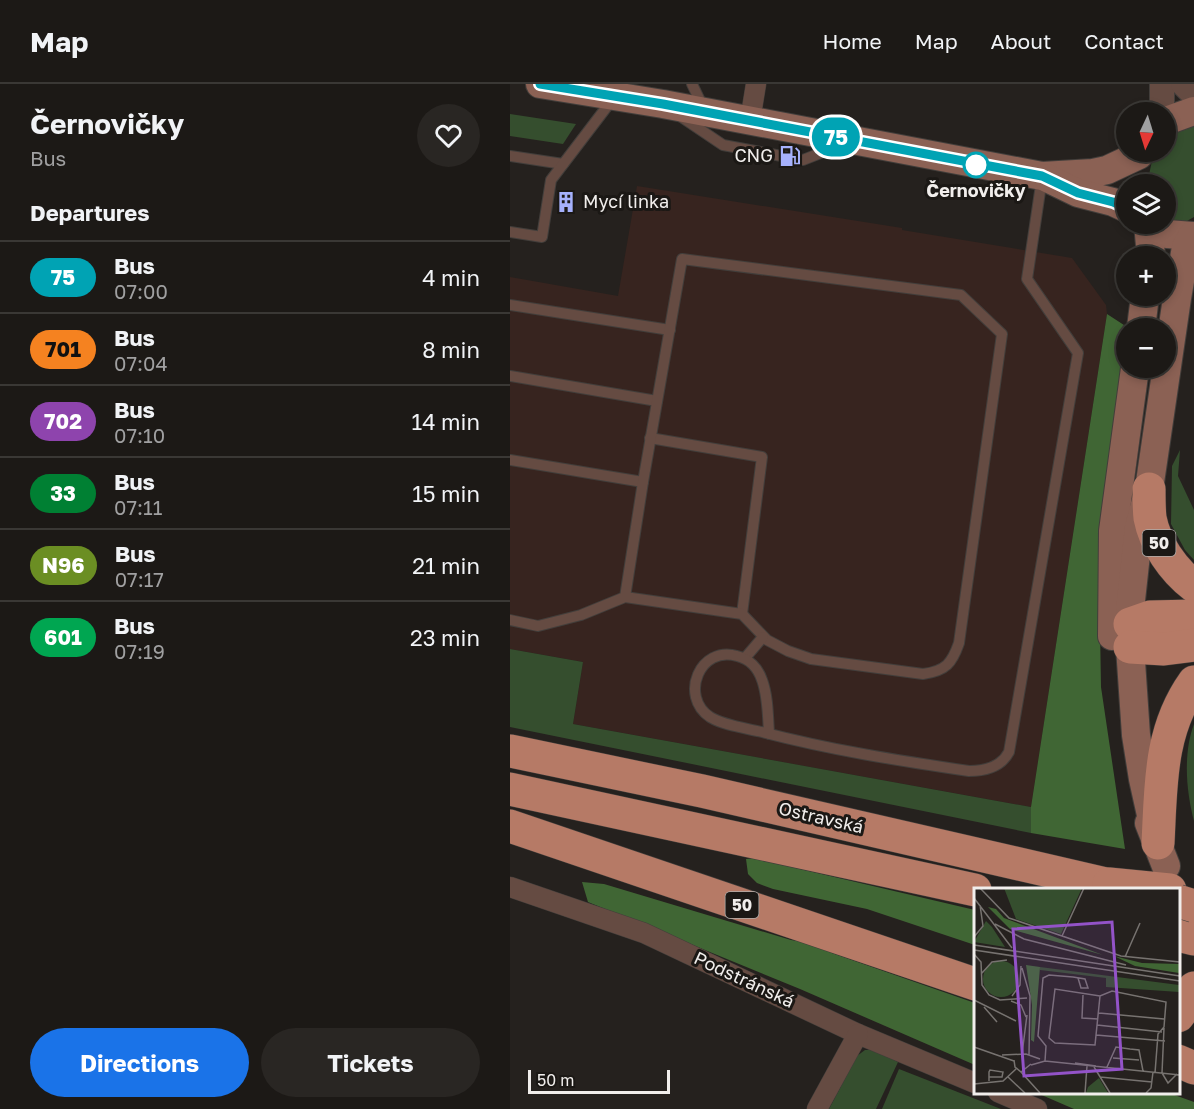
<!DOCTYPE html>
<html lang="en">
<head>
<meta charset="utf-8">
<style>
  :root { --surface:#1c1916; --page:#292623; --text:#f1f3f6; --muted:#a0a0a1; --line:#3a3835; --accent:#1a73e8 }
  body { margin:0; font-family:"Golos Text",sans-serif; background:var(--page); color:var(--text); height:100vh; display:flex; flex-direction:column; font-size:22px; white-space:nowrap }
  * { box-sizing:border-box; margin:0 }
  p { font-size:20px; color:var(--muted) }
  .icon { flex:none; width:33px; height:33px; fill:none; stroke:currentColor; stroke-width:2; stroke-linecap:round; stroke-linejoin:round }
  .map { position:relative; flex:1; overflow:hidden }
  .side { display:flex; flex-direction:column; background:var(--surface); width:510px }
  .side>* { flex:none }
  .badge { padding:0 12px; border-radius:20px; font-size:21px; line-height:39px }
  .needle { width:39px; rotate:184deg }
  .fabs { position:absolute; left:606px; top:18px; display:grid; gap:12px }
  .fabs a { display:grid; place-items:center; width:60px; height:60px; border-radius:50%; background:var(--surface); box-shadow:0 3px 9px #0003,0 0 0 2px var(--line); font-size:30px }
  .scale { position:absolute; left:18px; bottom:15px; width:142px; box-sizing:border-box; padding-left:6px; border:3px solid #f1eeec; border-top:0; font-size:16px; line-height:21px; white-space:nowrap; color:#f1eeec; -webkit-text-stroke:4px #1b1815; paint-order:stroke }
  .map>.badge { position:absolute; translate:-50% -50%; box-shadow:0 0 0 3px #fff }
  h2 { padding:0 30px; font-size:22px; line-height:54px }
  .round { display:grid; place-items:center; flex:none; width:63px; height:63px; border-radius:32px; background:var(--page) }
  .headline { display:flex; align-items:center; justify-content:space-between; height:102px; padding:0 30px }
  h1 { font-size:28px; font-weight:700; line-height:45px }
  .button { display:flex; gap:12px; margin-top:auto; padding:12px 30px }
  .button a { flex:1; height:69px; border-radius:36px; background:var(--accent); color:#fff; font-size:24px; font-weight:700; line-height:69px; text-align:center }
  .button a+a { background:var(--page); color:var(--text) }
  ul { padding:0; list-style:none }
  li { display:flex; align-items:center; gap:18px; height:72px; padding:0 30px; border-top:2px solid var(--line) }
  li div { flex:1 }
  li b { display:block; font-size:22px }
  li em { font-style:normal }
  li .badge { min-width:66px; font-weight:700; text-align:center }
  header { display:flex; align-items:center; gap:36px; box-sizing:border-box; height:84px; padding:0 30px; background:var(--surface); border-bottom:2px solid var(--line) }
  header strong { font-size:28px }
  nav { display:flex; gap:33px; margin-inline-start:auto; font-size:21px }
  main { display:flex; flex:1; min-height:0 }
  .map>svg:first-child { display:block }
</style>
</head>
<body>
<header>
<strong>Map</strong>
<nav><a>Home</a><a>Map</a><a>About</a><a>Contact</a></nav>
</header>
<main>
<section class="side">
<div class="headline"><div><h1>Černovičky</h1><p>Bus</p></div><a class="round"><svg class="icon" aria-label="heart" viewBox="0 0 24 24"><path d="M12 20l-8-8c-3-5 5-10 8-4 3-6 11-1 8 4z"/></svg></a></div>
<h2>Departures</h2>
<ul>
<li><span class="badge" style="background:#00a3b4;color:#fff">75</span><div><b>Bus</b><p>07:00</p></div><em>4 min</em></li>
<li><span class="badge" style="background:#f58220;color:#111">701</span><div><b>Bus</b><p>07:04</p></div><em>8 min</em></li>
<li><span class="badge" style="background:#8e44ad;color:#fff">702</span><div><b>Bus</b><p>07:10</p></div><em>14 min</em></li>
<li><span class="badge" style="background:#008033;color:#fff">33</span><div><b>Bus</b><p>07:11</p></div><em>15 min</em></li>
<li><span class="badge" style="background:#6b8e23;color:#fff">N96</span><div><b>Bus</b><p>07:17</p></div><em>21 min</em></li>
<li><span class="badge" style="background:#00a651;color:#fff">601</span><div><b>Bus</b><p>07:19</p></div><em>23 min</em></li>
</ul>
<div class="button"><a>Directions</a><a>Tickets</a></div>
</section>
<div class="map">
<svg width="684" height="1025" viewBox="0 0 684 1025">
  <rect width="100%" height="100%" fill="#25211e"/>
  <path fill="#37241f" d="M127 102 392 144V146L562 174 596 221 597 230 521 723 63 640 73 578 0 565V193L108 212Z"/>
  <g fill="#354e2e">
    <path d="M0 30 66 40 53 60 0 52Z"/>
    <path d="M684 41V133L670 141 656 134V100H637L642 77 651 68H656V62L666 53 669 43Z"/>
    <path d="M670 366 668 392 684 426V476L675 466 661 440 662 382Z"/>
    <path d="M0 565 73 578 63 640 521 723V749L0 643Z"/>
    <path d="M684 640V737C676 707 673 669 684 640Z"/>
    <path d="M355 966H363L388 978 366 1025H319L347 972Z"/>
    <path d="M389 985 491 1025H372Z"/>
  </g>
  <g fill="#406634">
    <path d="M597 230 617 243 605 331 589 487 591 603 615 765 521 749V723Z"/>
    <path d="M244 774 465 826V861L357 825 263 805 247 799 238 790 236 775Z"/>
    <path d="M72 798 94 800 281 856 307 860 322 869 465 919V981L290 905 78 818Z"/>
    <path d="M527 1009H659L684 1018V1025H564Z"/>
  </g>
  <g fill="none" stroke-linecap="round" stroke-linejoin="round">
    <defs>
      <g id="service">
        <path d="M182 0 194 25"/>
        <path d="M170 32 213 61 293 76 331 61"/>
        <path d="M0 72 53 80"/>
        <path d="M0 148 32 153 41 96 102 16"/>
        <path d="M0 221 160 246"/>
        <path d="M0 292 147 317"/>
        <path d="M140 354 252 373 232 530"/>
        <path d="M0 376 133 398"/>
        <path d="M0 536 28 542 71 531 115 513 232 530 257 556 278 567 301 575 413 590C436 587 442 579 449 559L492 250 451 211 172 175 133 398 115 513"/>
        <path d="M235 574 253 553"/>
        <path d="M259 650C258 633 258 612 252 596 248 584 239 575 227 572 190 561 169 612 200 633 215 642 236 644 252 648 321 666 390 677 459 687 476 687 491 683 499 668L568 269 517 195 532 94"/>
      </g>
      <g id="minor">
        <path d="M240 37 246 0"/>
        <path d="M0 803 134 849 348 950 465 999"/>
        <path d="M488 1008 527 1025"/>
        <path d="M307 1025 348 950"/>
      </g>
      <g id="tertiary">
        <path d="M652 0V28"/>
        <path d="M673 0 684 11"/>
      </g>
      <g id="secondary">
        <path d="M30 0 153 20 532 92 583 89 597 86 629 71"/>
        <path d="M656 37 684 27"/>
        <path d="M537 94 568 109 603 118 616 124"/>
        <path d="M638 140 641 172"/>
        <path d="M639 140 657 150 684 152"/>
        <path d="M631 244 635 212"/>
        <path d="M602 552 603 447 625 284"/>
        <path d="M639 739 656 782"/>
        <path d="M643 740 633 695 626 651 620 563 621 516 629 443 639 405 667 214 676 163 682 152"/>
      </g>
      <g id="trunk">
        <path d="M639 405C639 415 639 425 640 434 645 460 663 486 684 502"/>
        <path d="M620 540 640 533 684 532"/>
        <path d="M620 563 654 565 684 561"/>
        <path d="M0 667 192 707 622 806"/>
        <path d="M0 705 465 806"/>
        <path d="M0 742 465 900"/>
        <path d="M648 759C651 702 649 647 684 598"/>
        <path d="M599 800 660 806"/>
        <path d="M668 851 684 855"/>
        <path d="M668 932 675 923 684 904"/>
        <path d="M668 977 684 984"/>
      </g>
    </defs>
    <use href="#service" stroke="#423e3b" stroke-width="12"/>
    <use href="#minor" stroke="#423e3b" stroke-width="21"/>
    <use href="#tertiary" stroke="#423e3b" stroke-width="26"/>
    <use href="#secondary" stroke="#423e3b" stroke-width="30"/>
    <use href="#trunk" stroke="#423e3b" stroke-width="34"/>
    <use href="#service" stroke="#654b42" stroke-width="10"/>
    <use href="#minor" stroke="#654b42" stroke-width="20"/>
    <use href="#tertiary" stroke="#654b42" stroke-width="24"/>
    <use href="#secondary" stroke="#8b6154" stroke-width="28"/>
    <use href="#trunk" stroke="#b67a66" stroke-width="33"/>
    <defs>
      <path id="trunk-bridge" d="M668 817 684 822"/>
    </defs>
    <use href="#trunk-bridge" stroke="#423e3b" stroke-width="34" stroke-linecap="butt"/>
    <use href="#trunk-bridge" stroke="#b67a66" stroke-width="33"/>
  </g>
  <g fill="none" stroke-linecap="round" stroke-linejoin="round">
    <defs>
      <path id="line" d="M30 0 153 20 532 92 568 109 603 118 616 124"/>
    </defs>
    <use href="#line" stroke="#fff" stroke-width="14"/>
    <use href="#line" stroke="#00a3b4" stroke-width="9"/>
  </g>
  <defs>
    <symbol id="fuel-bare" viewBox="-9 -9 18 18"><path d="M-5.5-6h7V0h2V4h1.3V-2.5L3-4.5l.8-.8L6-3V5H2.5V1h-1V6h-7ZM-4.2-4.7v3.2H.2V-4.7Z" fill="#a6b1fc" stroke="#1b1815" stroke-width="2.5" paint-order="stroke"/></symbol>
    <symbol id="building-bare" viewBox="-9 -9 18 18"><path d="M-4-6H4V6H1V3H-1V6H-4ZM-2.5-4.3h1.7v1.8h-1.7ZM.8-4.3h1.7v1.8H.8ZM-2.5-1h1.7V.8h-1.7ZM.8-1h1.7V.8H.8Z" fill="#a6b1fc" stroke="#1b1815" stroke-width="2.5" paint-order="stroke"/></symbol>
  </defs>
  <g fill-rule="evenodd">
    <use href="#fuel-bare" x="265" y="57" width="30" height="30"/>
    <use href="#building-bare" x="41" y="103" width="30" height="30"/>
  </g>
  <circle fill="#fff" stroke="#00a3b4" stroke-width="3" cx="466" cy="81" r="12"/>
  <g text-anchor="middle" stroke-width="6" stroke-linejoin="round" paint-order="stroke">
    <g fill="#1b1815" stroke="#b1aeac" stroke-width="1.5">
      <rect x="632.5" y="446" width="33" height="26" rx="4.5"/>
      <rect x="215.5" y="808" width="33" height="26" rx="4.5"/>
    </g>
    <g font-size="16" font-weight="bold" fill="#f1eeec">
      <text x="649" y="465">50</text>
      <text x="232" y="827">50</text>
    </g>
    <g font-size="18" fill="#f1eeec" stroke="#1b1815" text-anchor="end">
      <text x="263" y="78">CNG</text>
      <text x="73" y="124" text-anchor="start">Mycí linka</text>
    </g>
    <g font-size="18" font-weight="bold" fill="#f1eeec" stroke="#1b1815">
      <text x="466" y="113">Černovičky</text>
    </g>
    <g font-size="18" fill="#f1eeec" stroke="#1b1815">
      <text transform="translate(311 734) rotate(13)" y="6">Ostravská</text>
      <text transform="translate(234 896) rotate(25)" y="6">Podstránská</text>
    </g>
  </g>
  <g transform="translate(464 804)">
    <rect width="206" height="206" fill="#25211e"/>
    <path d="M30 0H108L87 46 42 31ZM12 33 18 39 31 59 0 54ZM9 91a18 18 0 1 1 36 0a18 18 0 1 1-36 0ZM66 79 205 97V104L132 99V90L66 82ZM125 190 134 205H112L114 199Z" fill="#354e2e"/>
    <path d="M14 19 22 21 30 30 129 67 36 41ZM140 68 168 75 205 76V85L161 78ZM52 77 66 79 60 154 57 152 58 117Z" fill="#406634"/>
    <path fill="none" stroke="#777370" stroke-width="1.5" d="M6 0 35 30 147 68 206 74M0 10 38 60M21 36 50 51 152 77M88 48 110 0M0 49 9 38 6 17M0 57 206 88M0 62 206 93M0 66 7 74 8 97 15 107 26 112 53 110M151 69 166 35M48 80 56 108 55 167M8 85 18 74 33 72M109 107 108 130 124 131M38 108 46 97 47 78M126 108 121 157 81 155 75 150 81 101 126 108 138 103 192 114 190 139 184 146 181 185M0 112 42 133M37 113 47 117 52 129M10 119 23 134M125 125 190 131M123 137 188 144M190 140 188 185 194 195 203 186M122 147 191 153M0 159 40 173M48 166 53 127M28 167 52 166 66 171M139 170 165 172M40 172 41 179 47 184 57 176M71 173 72 158 64 148 69 90 75 87 99 89 111 91 114 100H107L104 90M101 175 122 178M57 177 71 173 206 187M120 179 136 205M133 179 142 159 156 161 165 162 169 183M47 184 66 205M34 189 51 205M126 189 178 194M15 193V184L16 182 29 184 28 189H15M0 196 29 193 42 181M111 205 113 178M172 205 177 200 179 184"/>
    <path fill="#9353c8" fill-opacity="0.15" stroke="#9353c8" stroke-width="3" d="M138 34 148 181 50 188 39 41Z"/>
    <rect width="206" height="206" fill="none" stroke="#f1eeec" stroke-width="3"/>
  </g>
</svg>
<div class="fabs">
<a><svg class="needle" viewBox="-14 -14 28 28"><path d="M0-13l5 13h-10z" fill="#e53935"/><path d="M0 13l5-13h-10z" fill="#a0a0a1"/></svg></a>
<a><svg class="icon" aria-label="layers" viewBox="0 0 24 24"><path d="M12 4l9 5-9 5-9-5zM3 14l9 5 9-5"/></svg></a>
<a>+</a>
<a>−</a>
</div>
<div class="scale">50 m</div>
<b class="badge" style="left:326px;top:53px;background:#00a3b4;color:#fff">75</b>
</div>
</main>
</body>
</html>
